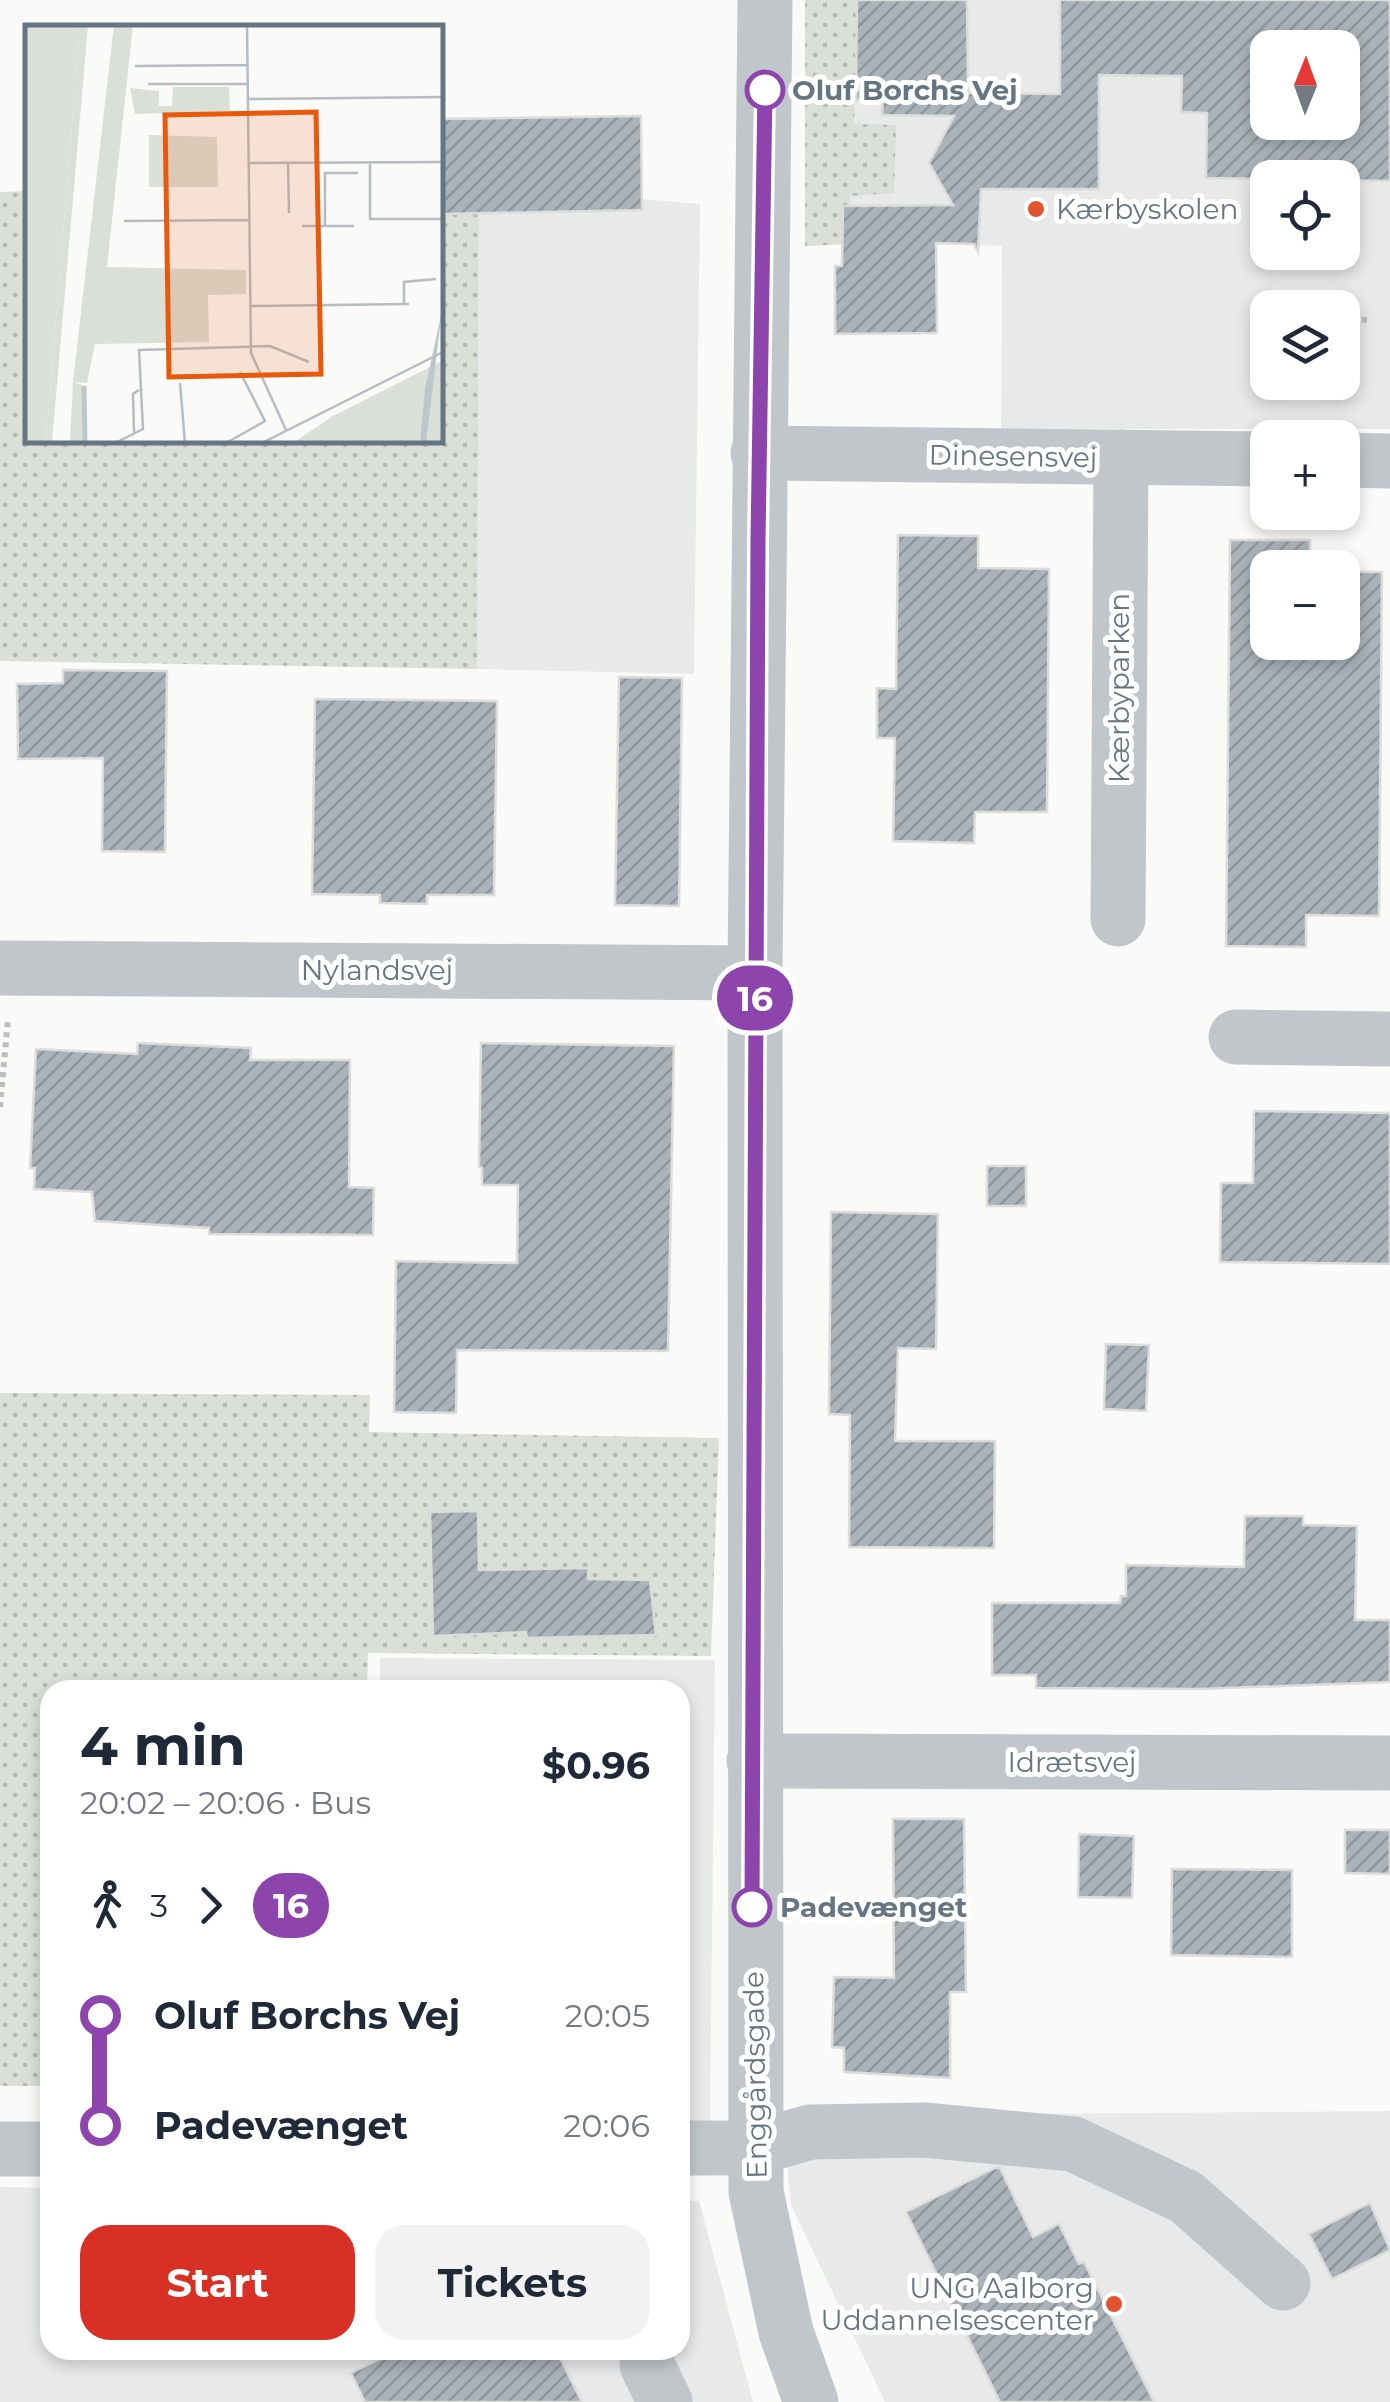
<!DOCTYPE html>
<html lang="en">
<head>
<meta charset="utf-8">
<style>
  :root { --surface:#fff; --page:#f2f2f3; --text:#1f2937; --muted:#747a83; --accent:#d93025 }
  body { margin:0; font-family:Montserrat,sans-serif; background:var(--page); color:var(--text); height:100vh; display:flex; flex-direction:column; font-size:38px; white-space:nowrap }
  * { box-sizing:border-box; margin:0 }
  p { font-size:32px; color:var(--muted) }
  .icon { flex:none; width:55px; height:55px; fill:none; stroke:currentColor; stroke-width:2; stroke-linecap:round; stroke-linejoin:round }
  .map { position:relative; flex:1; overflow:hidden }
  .panel { position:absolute; left:40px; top:1680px; width:650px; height:680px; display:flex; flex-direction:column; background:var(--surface); border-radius:30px; box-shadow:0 5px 15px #0003 }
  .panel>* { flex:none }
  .badge { padding:0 20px; border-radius:32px; font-size:35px; line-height:65px }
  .needle { width:65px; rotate:1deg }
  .fabs { position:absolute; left:1250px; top:30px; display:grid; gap:20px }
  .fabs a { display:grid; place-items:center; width:110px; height:110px; border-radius:20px; background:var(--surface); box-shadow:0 5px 15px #0003; font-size:50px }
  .map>.badge { position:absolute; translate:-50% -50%; box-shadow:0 0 0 5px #fff }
  .legs { display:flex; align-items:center; gap:15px; height:110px; padding:0 40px; font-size:32px }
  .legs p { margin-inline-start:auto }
  .summary { display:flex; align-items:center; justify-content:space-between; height:170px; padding:0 40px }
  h1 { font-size:55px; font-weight:700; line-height:75px }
  .primary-button { display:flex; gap:20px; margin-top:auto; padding:20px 40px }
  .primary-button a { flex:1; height:115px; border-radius:30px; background:var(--accent); color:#fff; font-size:40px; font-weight:700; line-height:115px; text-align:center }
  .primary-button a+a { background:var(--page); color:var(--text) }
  ul { padding:0 40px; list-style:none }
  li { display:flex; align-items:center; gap:35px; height:110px; font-size:38px }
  li i { display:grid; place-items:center; width:15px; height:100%; margin:0 12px; background:currentColor }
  li i::after { content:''; width:25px; height:25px; margin:-12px; border:8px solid; border-radius:50%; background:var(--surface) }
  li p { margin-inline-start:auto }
  li:first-child i { background:linear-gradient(#0000 50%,currentColor 0) }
  li:last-child i { background:linear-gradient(currentColor 50%,#0000 0) }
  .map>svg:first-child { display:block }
</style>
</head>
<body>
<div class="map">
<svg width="1390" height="2402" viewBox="0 0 1390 2402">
  <defs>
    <pattern id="park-dots" width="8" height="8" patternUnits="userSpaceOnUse" patternTransform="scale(2.5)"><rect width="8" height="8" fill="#dadfd7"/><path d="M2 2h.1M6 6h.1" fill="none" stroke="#b4b9b4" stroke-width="1.8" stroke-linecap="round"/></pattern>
    <pattern id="building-hatch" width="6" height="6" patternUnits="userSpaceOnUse" patternTransform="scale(2.5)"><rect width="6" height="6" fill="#aab3b9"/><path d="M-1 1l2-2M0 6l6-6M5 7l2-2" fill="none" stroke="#8e969c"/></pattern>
  </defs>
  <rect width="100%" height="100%" fill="#fafaf8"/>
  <g fill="#e8e9e9" fill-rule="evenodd">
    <path d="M805 0H1390V429H1001L1002 246 890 241 805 246V99L812 98V79H805ZM1268 48H1342V122H1268ZM1268 178H1342V252H1268ZM1268 308H1342V382H1268Z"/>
    <path d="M642 199 700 204 694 674 477 669 479 214 642 210Z"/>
    <path d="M380 1658 715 1660 710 2121H680V1690H380Z"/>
    <path d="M1390 2111V2402H885L791 2205 783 2116Z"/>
    <path d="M0 2187 50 2188V2350H680V2201H699L753 2402H0Z"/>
  </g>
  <g fill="url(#park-dots)">
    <path d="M805 0H857L854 124 896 125 894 193 850 196V206L843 207 846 244 805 246V99L812 98V79H805Z"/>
    <path d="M27 191 28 440H440V214H479L477 669 0 661V192Z"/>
    <path d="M0 1393 370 1395 369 1432 719 1438 711 1656 368 1653 367 1690H50V2086H0Z"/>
  </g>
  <g fill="url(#building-hatch)" stroke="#dcdcda" stroke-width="2.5" fill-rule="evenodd">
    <path d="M857 0H967L968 93 1060 94V0H1390V181L1206 178 1207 113 1181 112 1182 76 1099 75V189H981L978 252 974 244 936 243 937 333 835 334V266H842L843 206 953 205 929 163 954 116 882 115 883 100H856ZM1268 48H1342V122H1268Z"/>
    <path d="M641 116 642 210 440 214V119Z"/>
    <path d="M898 535 978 536V568L1049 569 1047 812H975L974 843 893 841 895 738H877V688L896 689Z"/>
    <path d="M1230 540H1310V568H1268V642H1342V572H1382L1379 916 1306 915V947L1226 946Z"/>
    <path d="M63 670 167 671 165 852 102 851 103 758 18 759 17 684 63 683Z"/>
    <path d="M619 677 682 678 679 906 615 905Z"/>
    <path d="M315 699 497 701 494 895H427V904L380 903V895L312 894Z"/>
    <path d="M138 1043 251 1048 250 1060H350L349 1187 374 1188 373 1235 209 1234V1228L95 1221 92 1192 34 1189 35 1168H30L36 1049 137 1054Z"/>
    <path d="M481 1043 674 1046 668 1351 457 1350 456 1413 394 1412 396 1261 517 1263 518 1185H482V1168L479 1167Z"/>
    <path d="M1254 1111 1390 1113V1264L1220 1262 1221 1183H1253Z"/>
    <rect x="987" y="1166" width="39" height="40"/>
    <path d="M831 1212 938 1214 936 1349 898 1348 895 1441H995L994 1548 849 1547 850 1415 829 1414Z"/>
    <path d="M1106 1344 1149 1345 1146 1411 1104 1409Z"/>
    <path d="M478 1511 479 1570 588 1568V1579L650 1580 656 1635 527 1638 526 1632 433 1636 430 1512Z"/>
    <path d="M1245 1516H1303V1525L1357 1526 1355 1620H1390V1682L1200 1689 1036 1688V1675H992V1603H1120L1121 1596H1126V1565L1244 1567Z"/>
    <path d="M893 1819H964L966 1992H950V2078L844 2072V2048L832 2047 834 1977 894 1978Z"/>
    <path d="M1345 1830H1390V1874L1345 1873Z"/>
    <path d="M1079 1834 1134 1836 1132 1898 1078 1897Z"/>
    <path d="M1172 1869 1292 1870V1957L1171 1955Z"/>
    <path d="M995 2168H1000L1033 2237 1059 2224 1079 2264 1084 2262 1154 2402H1000L906 2212Z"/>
    <path d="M1370 2203 1390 2250 1332 2279 1309 2234Z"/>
    <path d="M398 2350H556L582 2402H365L351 2373Z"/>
  </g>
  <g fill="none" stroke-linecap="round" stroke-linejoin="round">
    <g stroke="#bbbfc2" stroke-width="6" stroke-dasharray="5 5" stroke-linecap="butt">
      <path d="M1342 319 1370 320"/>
      <path d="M0 1107 8 1019"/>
    </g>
    <g stroke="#c1c6ca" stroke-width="55">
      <path d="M765 0 755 973 756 2192 786 2332 811 2402"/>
      <path d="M758 453 1268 459"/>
      <path d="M1342 460 1390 461"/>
      <path d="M1118 919 1121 457"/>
      <path d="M0 968 755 973"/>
      <path d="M1236 1037 1390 1039"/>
      <path d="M754 1761 1390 1763"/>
      <path d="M680 2148H755L810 2132 924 2130 1073 2144 1186 2197 1283 2283"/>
      <path d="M0 2149H50"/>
      <path d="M647 2365 665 2402"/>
    </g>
  </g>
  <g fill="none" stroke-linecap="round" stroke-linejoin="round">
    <defs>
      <path id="line-1" d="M752 1907 758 540 765 90"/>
    </defs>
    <use href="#line-1" stroke="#fff" stroke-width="22"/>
    <use href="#line-1" stroke="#8e44ad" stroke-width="15"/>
  </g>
  <g fill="#fff" stroke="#8e44ad" stroke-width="5">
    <circle cx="765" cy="90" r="18"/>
    <circle cx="752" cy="1907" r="18"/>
  </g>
  <g fill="#e2532f" stroke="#fff" stroke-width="4">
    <circle cx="1036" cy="209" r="10"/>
    <circle cx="1114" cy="2304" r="10"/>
  </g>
  <g text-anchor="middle" stroke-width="10" stroke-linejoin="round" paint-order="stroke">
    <g font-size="28" font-weight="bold" fill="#657682" stroke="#fff" text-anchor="start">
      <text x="792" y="100">Oluf Borchs Vej</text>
      <text x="780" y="1917">Padevænget</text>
    </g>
    <g font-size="28" fill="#657682" stroke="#fff" text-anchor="start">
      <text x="1056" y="219">Kærbyskolen</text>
      <text x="1094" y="2298" text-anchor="end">UNG Aalborg<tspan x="1094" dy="32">Uddannelsescenter</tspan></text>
    </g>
    <g font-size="28" fill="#657682" stroke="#fff">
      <text transform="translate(1013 456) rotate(1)" y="10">Dinesensvej</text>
      <text transform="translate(1119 688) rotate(-90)" y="10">Kærbyparken</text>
      <text x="377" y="980">Nylandsvej</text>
      <text x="1072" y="1772">Idrætsvej</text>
      <text transform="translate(755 2075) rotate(-91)" y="10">Enggårdsgade</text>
    </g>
  </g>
  <g transform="translate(25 25)">
    <rect width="418" height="418" fill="#fafaf8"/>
    <path d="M55 0H63L27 417 21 418ZM48 357 60 361 62 417H45Z" fill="#dadfd7"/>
    <path d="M417 336V417L268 418 308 391Z" fill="#dadfd7"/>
    <path d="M89 0H108L82 242 221 245V269L183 270 184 317 70 319 62 358 48 357ZM148 62H204L205 86 110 89 105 63 134 66V81H147ZM124 110 192 112 193 162H124Z" fill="#dadfd7"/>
    <path d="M0 0H55L21 417H0Z" fill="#dadfd7"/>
    <path d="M417 286 401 417 395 418 400 364Z" fill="#bbc7cb"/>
    <path fill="none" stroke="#bbc7cb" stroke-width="5" d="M59 361 60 418"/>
    <path fill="none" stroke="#b5bdc2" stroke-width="2.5" d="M222 0 226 328 261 405M110 41 223 40M123 59H223M223 74 418 72M345 137V194H418M223 138 418 137M263 138 264 188M99 196 224 195M277 201H329M300 201V148H333M379 279V257L411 254M225 281 384 279M155 358 160 418M109 408 108 369 114 365M90 418 118 404 114 325 245 321 284 337M201 418 240 396 215 347M237 418 418 327"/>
    <path fill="#e8590c" fill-opacity="0.15" stroke="#e8590c" stroke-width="5" d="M291 87 296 349 144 352 140 90Z"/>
    <rect width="418" height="418" fill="none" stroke="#657682" stroke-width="5"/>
  </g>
</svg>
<div class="fabs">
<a><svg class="needle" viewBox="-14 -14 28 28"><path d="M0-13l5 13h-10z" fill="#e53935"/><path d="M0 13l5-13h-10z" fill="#747a83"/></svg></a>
<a><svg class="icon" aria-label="locate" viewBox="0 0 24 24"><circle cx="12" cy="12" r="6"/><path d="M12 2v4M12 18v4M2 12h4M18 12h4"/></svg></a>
<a><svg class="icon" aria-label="layers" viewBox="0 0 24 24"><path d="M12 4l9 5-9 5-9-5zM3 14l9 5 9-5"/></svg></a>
<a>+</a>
<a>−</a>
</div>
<b class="badge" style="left:755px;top:998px;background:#8e44ad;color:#fff">16</b>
<section class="panel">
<div class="summary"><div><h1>4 min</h1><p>20:02 – 20:06 · Bus</p></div><b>$0.96</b></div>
<div class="legs"><svg class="icon" aria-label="walk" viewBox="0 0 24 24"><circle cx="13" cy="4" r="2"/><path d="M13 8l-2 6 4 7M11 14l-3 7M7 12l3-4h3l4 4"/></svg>3<svg class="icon" aria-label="forward" viewBox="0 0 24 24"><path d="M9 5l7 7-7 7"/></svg><b class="badge" style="background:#8e44ad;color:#fff">16</b></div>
<ul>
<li><i style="color:#8e44ad"></i><b>Oluf Borchs Vej</b><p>20:05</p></li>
<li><i style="color:#8e44ad"></i><b>Padevænget</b><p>20:06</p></li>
</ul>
<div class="primary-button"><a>Start</a><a>Tickets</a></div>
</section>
</div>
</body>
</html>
